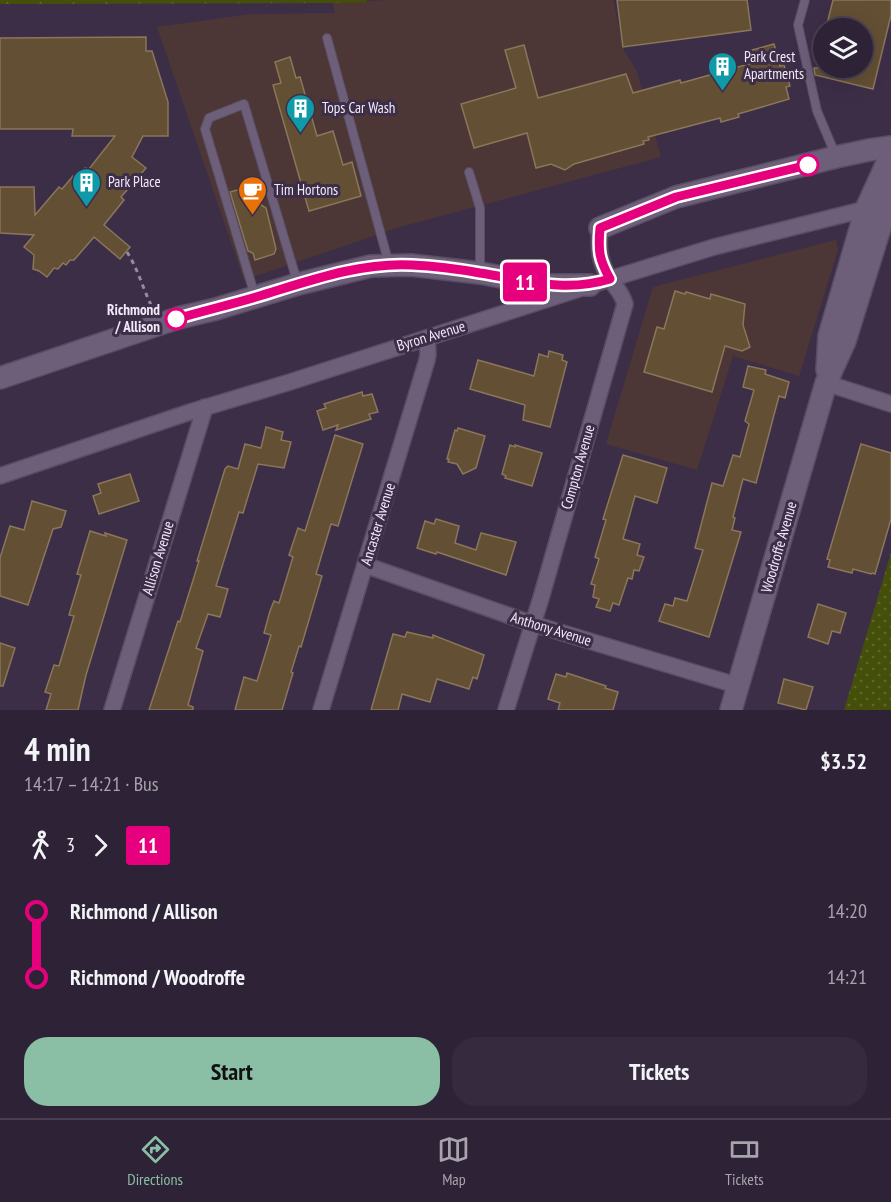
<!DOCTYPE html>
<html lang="en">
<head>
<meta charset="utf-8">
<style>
  :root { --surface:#2e2236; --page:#362a3e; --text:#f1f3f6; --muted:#a7a4ad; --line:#493f51; --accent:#8abfa5 }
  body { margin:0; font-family:"PT Sans Narrow",sans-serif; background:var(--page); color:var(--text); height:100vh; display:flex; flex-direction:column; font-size:22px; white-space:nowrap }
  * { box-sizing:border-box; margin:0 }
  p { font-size:20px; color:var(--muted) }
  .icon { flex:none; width:33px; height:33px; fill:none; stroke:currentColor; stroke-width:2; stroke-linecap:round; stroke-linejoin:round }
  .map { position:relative; height:710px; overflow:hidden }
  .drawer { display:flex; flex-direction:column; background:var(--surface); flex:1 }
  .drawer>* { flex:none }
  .badge { padding:0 12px; border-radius:4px; font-size:21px; line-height:39px }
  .tools { position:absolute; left:813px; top:18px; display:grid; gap:12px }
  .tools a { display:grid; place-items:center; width:60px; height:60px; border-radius:50%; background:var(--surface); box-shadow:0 6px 24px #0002,0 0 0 2px var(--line); font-size:30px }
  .map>.badge { position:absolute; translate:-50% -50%; box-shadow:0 0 0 3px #fff }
  .legs { display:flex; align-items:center; gap:9px; height:66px; padding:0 24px; font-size:20px }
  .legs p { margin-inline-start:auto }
  .summary { display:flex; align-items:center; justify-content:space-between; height:102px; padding:0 24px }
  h1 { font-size:33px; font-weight:600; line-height:45px }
  .action { display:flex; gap:12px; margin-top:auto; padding:12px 24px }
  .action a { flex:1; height:69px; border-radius:24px; background:var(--accent); color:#111; font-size:24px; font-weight:600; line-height:69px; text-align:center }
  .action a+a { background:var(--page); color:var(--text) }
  ul { padding:0 24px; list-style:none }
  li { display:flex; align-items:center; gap:21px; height:66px; font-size:22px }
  li i { display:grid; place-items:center; width:9px; height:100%; margin:0 8px; background:currentColor }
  li i::after { content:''; width:15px; height:15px; margin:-8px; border:4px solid; border-radius:50%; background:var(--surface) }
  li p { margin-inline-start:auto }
  li:first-child i { background:linear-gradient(#0000 50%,currentColor 0) }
  li:last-child i { background:linear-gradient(currentColor 50%,#0000 0) }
  .menu { display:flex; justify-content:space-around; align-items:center; height:84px; border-top:2px solid var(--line); background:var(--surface); font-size:16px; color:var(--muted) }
  .menu a { display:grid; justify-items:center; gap:3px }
  .menu .on { color:var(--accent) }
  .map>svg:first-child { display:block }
</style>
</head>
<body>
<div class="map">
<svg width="891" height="710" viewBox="0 0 891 710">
  <defs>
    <pattern id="grass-dots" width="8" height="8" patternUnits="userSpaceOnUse" patternTransform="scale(1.5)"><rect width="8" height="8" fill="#445009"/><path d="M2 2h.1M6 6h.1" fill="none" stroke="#5f692e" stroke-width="1.8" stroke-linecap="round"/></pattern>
    <pattern id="forest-firs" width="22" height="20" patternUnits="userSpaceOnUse" patternTransform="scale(1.5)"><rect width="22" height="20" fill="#445009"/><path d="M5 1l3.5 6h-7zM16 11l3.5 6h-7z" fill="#5f692e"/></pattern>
  </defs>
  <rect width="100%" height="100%" fill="#3d2e48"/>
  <g fill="#4c3736">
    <path d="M386 0H613L624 50 637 72 661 157 400 227 244 280 157 27 252 14 335 13 333 3Z"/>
    <path d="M836 240 838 250 799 376 733 356 697 470 606 444 653 287Z"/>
  </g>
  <path fill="url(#grass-dots)" d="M891 553V710H844Z"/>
  <path fill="url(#forest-firs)" d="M0 0H367V2L333 3 0 4Z"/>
  <g fill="#624f34" stroke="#8a765a" stroke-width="1.5">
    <path d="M617 0H747L751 30 623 47Z"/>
    <path d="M833 0H891V15L873 89 815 75 814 68H862V28H826Z"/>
    <path d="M146 37V51H152L168 102V136H143L132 157 146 168 121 197 124 200 104 225 130 247 120 259 94 237 74 260H70L66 265 63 263 58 269 54 268 47 277 39 271 33 269 34 255 24 247 34 235 0 233V187H34L35 215 59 187 62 189 73 176 76 178 85 168 89 169 115 136H72L73 129H0V38Z"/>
    <path d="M774 44 780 66 784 65 790 86 786 87 789 99 738 114 739 117 721 122 720 118 648 137 649 140 643 141 644 144 574 164 565 170 551 164 536 168 527 133 474 148 461 104 516 88 505 50 524 45 538 98 626 74 633 93 680 80 681 83 756 62 752 50Z"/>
    <path d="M290 57 296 78 300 77 317 136 333 131 343 165 352 162 361 196 309 211 273 85 281 83 275 62Z"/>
    <path d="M256 185 261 205 266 208 276 249 274 254 255 260 253 253 248 251 230 192Z"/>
    <path d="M675 291 685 294 686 292 710 299 711 294 745 304 743 325 750 347 742 351 725 346 712 392 644 372 657 327 664 329Z"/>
    <path d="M549 351 563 355 562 360 567 362 550 427 523 420 525 405 470 389 478 360 534 376 539 354 548 357Z"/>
    <path d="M748 366 766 370 765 374 789 382 785 398 779 396 756 483 743 479 733 517 735 518 732 530 741 532 709 637 659 621 665 604 673 606 675 598 687 601 703 550 695 548 712 483 723 486 733 455 740 457 749 424 745 421 754 390 743 387Z"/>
    <path d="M362 392 363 396 372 394 378 412 369 414 371 419 336 430 338 425 323 430 317 411 326 408 324 404Z"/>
    <path d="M266 427 283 432 281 440 291 442 284 468 258 464 243 513 239 512 216 586 228 589 220 617 208 614 196 648 203 651 188 705 193 707V710H149L178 621 180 622 199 561H197L225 469 228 466 238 469 245 444 261 448Z"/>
    <path d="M458 428 485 436 476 468 463 474 457 464 448 462 449 459H447L455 430 457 431Z"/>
    <path d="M335 435 363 444 338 526 331 524 316 574 322 576 301 647 299 646 291 672 293 673 282 710H235L244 677 257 681 271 635 264 633 270 611 274 601 279 603 293 557 289 555 298 528 305 531Z"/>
    <path d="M861 444 891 453V519L875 574 872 573 871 574 853 569 852 573 828 567 830 560 827 559Z"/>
    <path d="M510 445 515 447V445L542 453 532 486 505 478 506 476 502 474Z"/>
    <path d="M623 455 667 468 657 503 635 496 623 539 640 544 637 555 644 557 639 571 634 570 632 579 628 578 619 605 613 603 610 611 596 607 599 599 593 597 595 585 591 584 599 559 595 557 606 520 603 519Z"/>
    <path d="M130 474 139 501 99 514 93 496 101 493 98 484Z"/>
    <path d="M32 501 66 511 61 527 53 529 28 605 0 596V558L10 526 24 530Z"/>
    <path d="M436 519 459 526 455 543 476 550 481 533 516 542 506 575 437 552 436 554 417 548 425 521 434 524Z"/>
    <path d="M90 531 106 536 105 533 127 540 86 675 78 710H46L51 694 45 692 54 665 59 666 74 616 69 615 81 575 77 574Z"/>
    <path d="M818 604 846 613 840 633 832 631 828 644 808 637Z"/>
    <path d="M407 632 433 638V635L484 655 477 679 473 677 469 689 437 679 430 702 402 694 398 710H371L393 634 405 637Z"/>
    <path d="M0 643 15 648 3 686H0Z"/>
    <path d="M567 673 606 686 605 688 618 692 613 710H558L560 703 548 699 556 674 566 677Z"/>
    <path d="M784 679 813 687 806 710 778 703Z"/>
  </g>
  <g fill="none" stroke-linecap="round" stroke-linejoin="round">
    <defs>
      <g id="service">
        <path d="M805 0 798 25 817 111 836 156"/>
        <path d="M327 38 389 264"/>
        <path d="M469 172 480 208V271"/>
        <path d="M255 296 205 129 209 118 244 104 297 281"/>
      </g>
      <g id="minor">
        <path d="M826 383 891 404"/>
        <path d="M0 476 190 412 290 382 610 279 714 247 866 209"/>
        <path d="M365 565 533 624 739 686"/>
        <path d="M112 710 205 407"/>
        <path d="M321 710 427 360 428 354 427 338"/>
        <path d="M506 710 541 598 625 304C622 293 616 288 610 279 599 262 598 248 600 228"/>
      </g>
      <g id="secondary">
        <path d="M600 228 676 197 836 157 869 150 891 147"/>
        <path d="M827 370 829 336 866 209 887 163"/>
        <path d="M0 378 178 318 216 309 298 284 371 266 411 265 480 273 544 285H590"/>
        <path d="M731 710 826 383 845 341 889 199 890 158"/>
      </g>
    </defs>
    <use href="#service" stroke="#594d63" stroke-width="10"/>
    <use href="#minor" stroke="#594d63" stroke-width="18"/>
    <use href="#secondary" stroke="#594d63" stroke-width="24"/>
    <path stroke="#968a9f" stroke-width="3" stroke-dasharray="4.5 4.5" stroke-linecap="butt" d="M127 252C138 269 143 289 152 307"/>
    <use href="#service" stroke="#6d5e7a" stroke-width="8"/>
    <use href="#minor" stroke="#6d5e7a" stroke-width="15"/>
    <use href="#secondary" stroke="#6d5e7a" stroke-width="21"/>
  </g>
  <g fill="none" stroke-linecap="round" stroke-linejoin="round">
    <defs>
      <path id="line-1" d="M176 319C203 311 229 305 256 297 306 282 359 262 412 265 434 266 458 269 480 273 526 280 564 293 610 279 599 259 598 251 600 228L676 197 808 165"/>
    </defs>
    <use href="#line-1" stroke="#fff" stroke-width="14"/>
    <use href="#line-1" stroke="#e6007e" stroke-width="9"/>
  </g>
  <defs>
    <symbol id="building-pin" viewBox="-11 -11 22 30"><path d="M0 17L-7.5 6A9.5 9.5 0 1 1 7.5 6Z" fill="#0f9aa8" stroke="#3d2e48"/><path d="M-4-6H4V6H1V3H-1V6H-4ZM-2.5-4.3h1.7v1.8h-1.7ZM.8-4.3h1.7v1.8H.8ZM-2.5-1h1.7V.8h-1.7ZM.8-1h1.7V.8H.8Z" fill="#fff"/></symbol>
    <symbol id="cafe-pin" viewBox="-11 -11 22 30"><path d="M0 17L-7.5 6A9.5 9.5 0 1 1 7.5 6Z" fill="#e8710a" stroke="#3d2e48"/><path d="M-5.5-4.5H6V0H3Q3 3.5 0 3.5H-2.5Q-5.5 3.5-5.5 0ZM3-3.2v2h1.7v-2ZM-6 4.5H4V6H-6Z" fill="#fff"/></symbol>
  </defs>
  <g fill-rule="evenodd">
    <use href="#building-pin" x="706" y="50" width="33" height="45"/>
    <use href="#building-pin" x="284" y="92" width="33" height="45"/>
    <use href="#building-pin" x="70" y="166" width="33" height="45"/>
    <use href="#cafe-pin" x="236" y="174" width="33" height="45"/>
  </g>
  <g fill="#fff" stroke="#e6007e" stroke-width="3">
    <circle cx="808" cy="165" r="10"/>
    <circle cx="176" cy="319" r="10"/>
  </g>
  <g text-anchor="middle" stroke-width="6" stroke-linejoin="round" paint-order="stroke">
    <g font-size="15" fill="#f1e8f9" stroke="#3d2e48" text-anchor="start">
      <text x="744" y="62">Park Crest<tspan x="744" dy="17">Apartments</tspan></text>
      <text x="322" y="113">Tops Car Wash</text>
      <text x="108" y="187">Park Place</text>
      <text x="274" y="195">Tim Hortons</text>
    </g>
    <g font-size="15" font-weight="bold" fill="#f1e8f9" stroke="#3d2e48" text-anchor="end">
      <text x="160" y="315">Richmond<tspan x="160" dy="17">/ Allison</tspan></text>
    </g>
    <g font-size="15" fill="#f1e8f9" stroke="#3d2e48">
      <text transform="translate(431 336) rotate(-17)" y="5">Byron Avenue</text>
      <text transform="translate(578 467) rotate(-74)" y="5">Compton Avenue</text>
      <text transform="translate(378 524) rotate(-73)" y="5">Ancaster Avenue</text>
      <text transform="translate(779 547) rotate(-74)" y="5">Woodroffe Avenue</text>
      <text transform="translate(158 558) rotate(-73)" y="5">Allison Avenue</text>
      <text transform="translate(551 629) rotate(17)" y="5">Anthony Avenue</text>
    </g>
  </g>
</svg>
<div class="tools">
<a><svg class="icon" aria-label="layers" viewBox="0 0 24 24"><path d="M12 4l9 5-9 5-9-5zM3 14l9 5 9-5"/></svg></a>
</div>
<b class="badge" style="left:525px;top:282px;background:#e6007e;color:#fff">11</b>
</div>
<section class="drawer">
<div class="summary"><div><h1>4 min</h1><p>14:17 – 14:21 · Bus</p></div><b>$3.52</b></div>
<div class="legs"><svg class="icon" aria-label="walk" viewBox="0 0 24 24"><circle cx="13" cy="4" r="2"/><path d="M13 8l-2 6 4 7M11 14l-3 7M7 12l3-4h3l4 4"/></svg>3<svg class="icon" aria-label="forward" viewBox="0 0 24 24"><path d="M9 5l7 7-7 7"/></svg><b class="badge" style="background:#e6007e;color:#fff">11</b></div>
<ul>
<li><i style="color:#e6007e"></i><b>Richmond / Allison</b><p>14:20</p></li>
<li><i style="color:#e6007e"></i><b>Richmond / Woodroffe</b><p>14:21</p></li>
</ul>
<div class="action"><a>Start</a><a>Tickets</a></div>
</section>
<nav class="menu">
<a class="on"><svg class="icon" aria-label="directions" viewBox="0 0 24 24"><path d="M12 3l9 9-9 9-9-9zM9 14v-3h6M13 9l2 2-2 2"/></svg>Directions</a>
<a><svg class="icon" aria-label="map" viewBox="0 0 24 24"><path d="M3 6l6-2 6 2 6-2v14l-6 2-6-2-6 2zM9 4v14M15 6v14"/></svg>Map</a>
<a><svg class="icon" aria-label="tickets" viewBox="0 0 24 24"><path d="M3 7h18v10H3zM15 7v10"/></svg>Tickets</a>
</nav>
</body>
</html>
